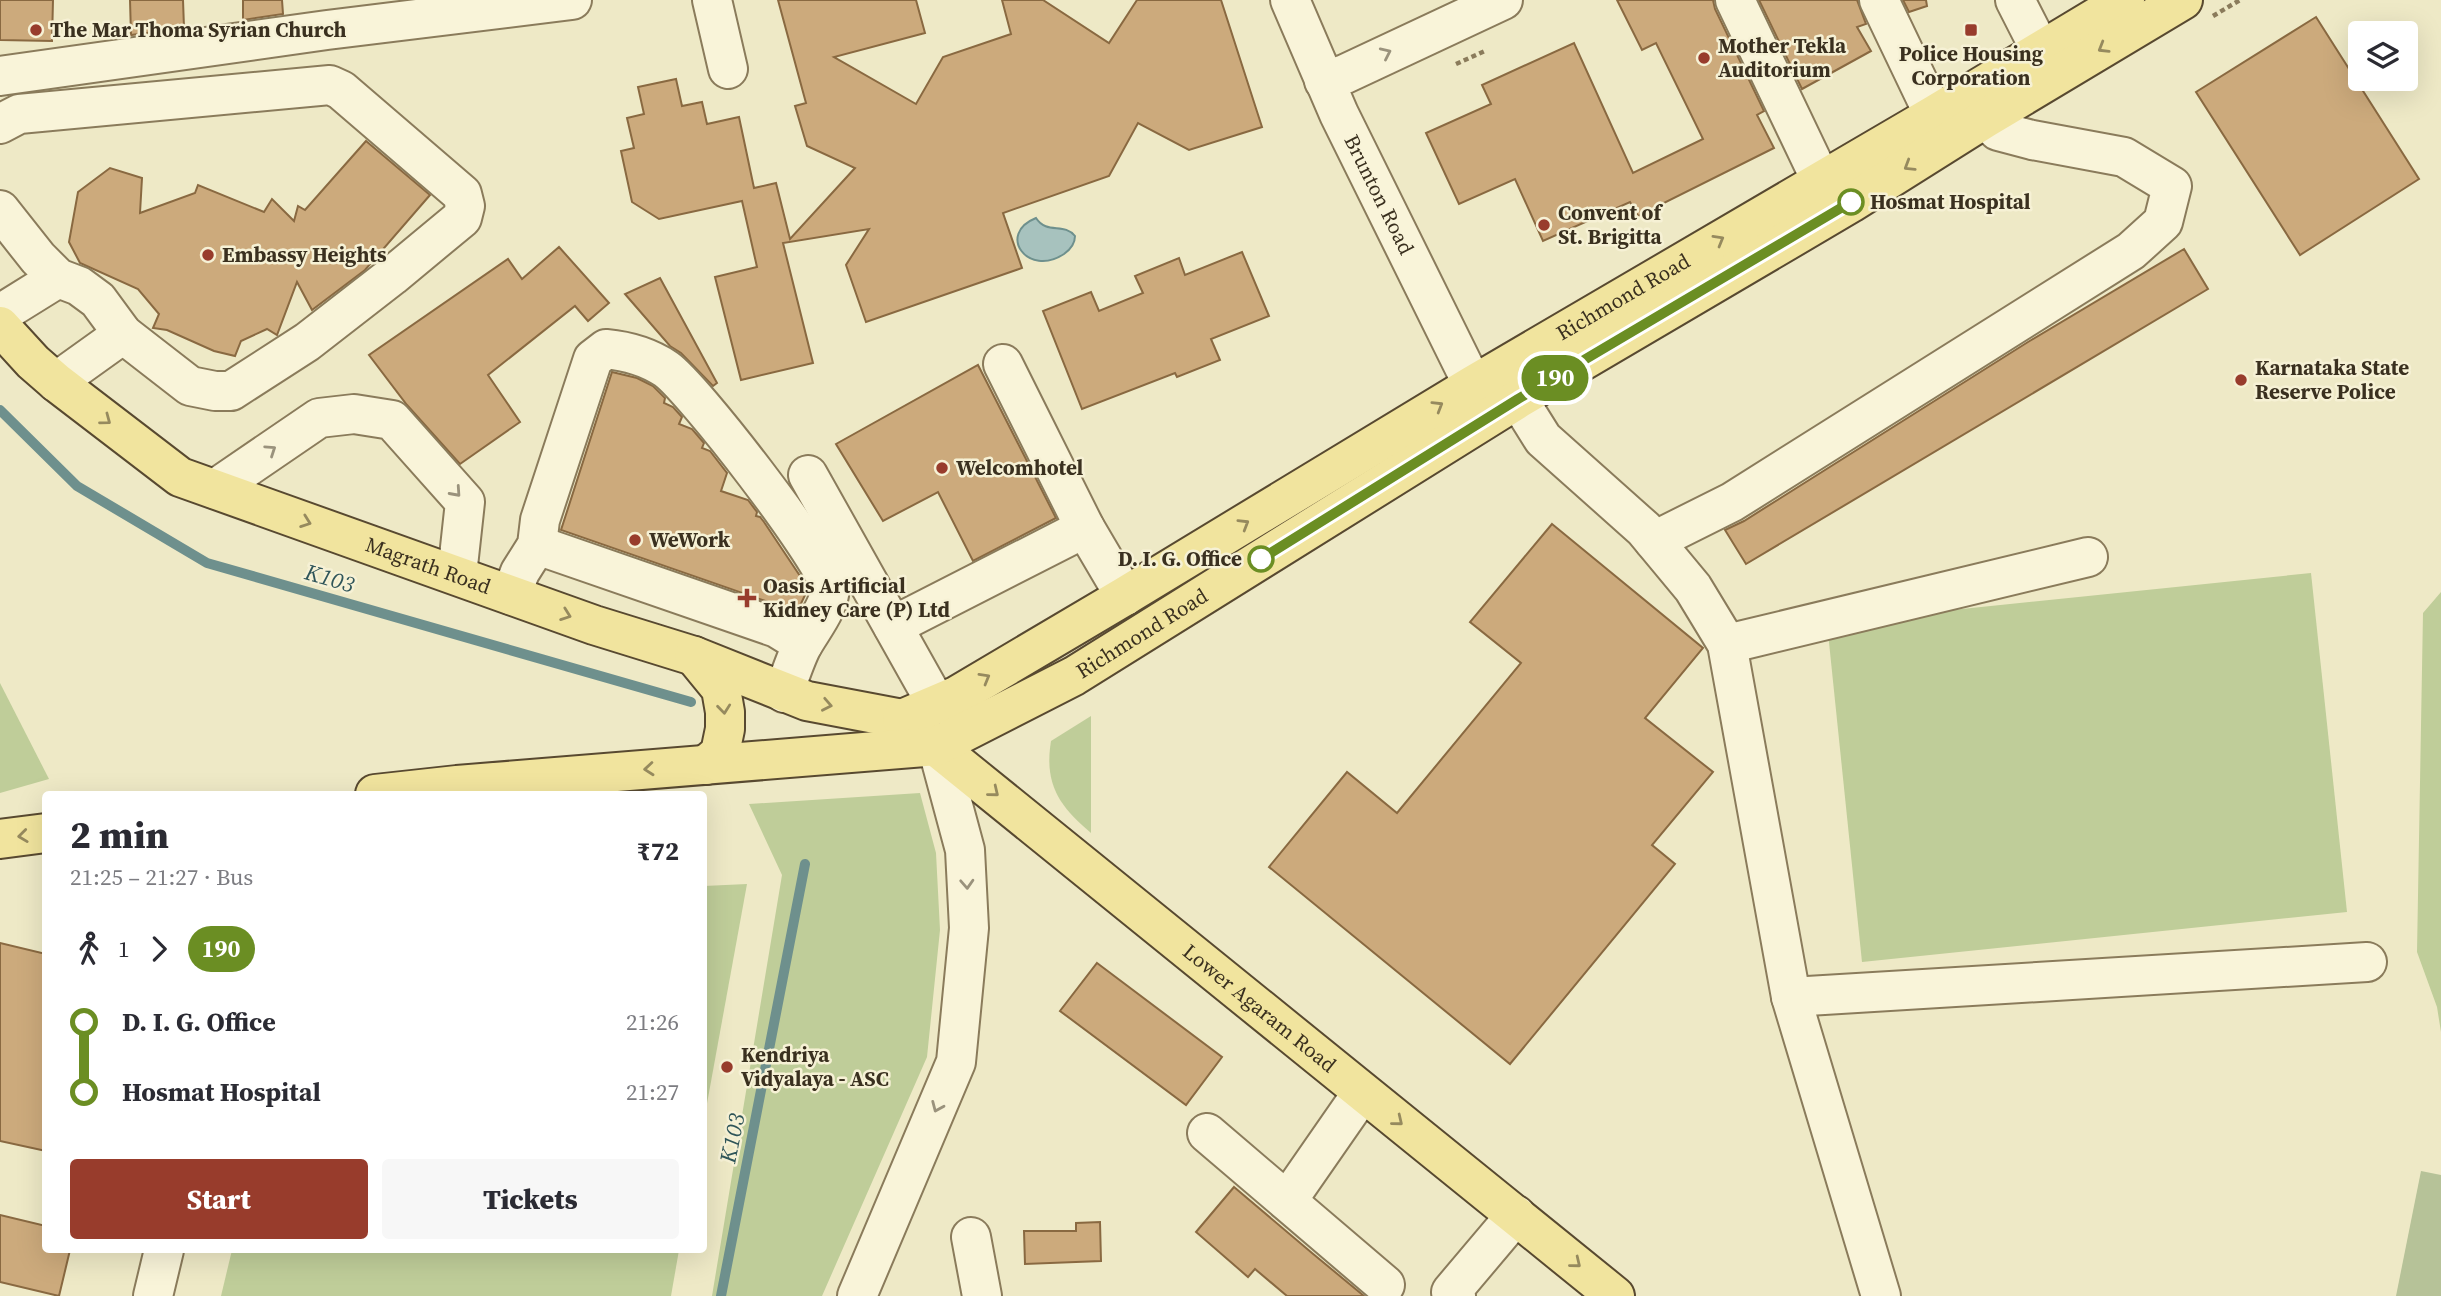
<!DOCTYPE html>
<html lang="en">
<head>
<meta charset="utf-8">
<style>
  :root { --surface:#fff; --page:#f7f7f7; --text:#2b2b33; --muted:#7c7c81; --accent:#983c2c }
  body { margin:0; font-family:"Source Serif 4",serif; background:var(--page); color:var(--text); height:100vh; display:flex; flex-direction:column; font-size:26px; white-space:nowrap }
  * { box-sizing:border-box; margin:0 }
  p { font-size:23px; color:var(--muted) }
  .icon { flex:none; width:38px; height:38px; fill:none; stroke:currentColor; stroke-width:2; stroke-linecap:round; stroke-linejoin:round }
  .map { position:relative; flex:1; overflow:hidden }
  .side { position:absolute; left:42px; top:791px; width:665px; height:462px; display:flex; flex-direction:column; background:var(--surface); border-radius:7px; box-shadow:0 7px 28px #0002 }
  .side>* { flex:none }
  .badge { padding:0 14px; border-radius:23px; font-size:24px; line-height:46px }
  .controls { position:absolute; left:2348px; top:21px; display:grid; gap:14px }
  .controls a { display:grid; place-items:center; width:70px; height:70px; border-radius:7px; background:var(--surface); box-shadow:0 7px 28px #0002; font-size:35px }
  .map>.badge { position:absolute; translate:-50% -50%; box-shadow:0 0 0 4px #fff }
  .legs { display:flex; align-items:center; gap:10px; height:77px; padding:0 28px; font-size:23px }
  .legs p { margin-inline-start:auto }
  .head { display:flex; align-items:center; justify-content:space-between; height:119px; padding:0 28px }
  h1 { font-size:38px; font-weight:800; line-height:52px }
  .action { display:flex; gap:14px; margin-top:auto; padding:14px 28px }
  .action a { flex:1; height:80px; border-radius:7px; background:var(--accent); color:#fff; font-size:28px; font-weight:800; line-height:80px; text-align:center }
  .action a+a { background:var(--page); color:var(--text) }
  ul { padding:0 28px; list-style:none }
  li { display:flex; align-items:center; gap:24px; height:70px; font-size:26px }
  li i { display:grid; place-items:center; width:10px; height:100%; margin:0 9px; background:currentColor }
  li i::after { content:''; width:18px; height:18px; margin:-9px; border:5px solid; border-radius:50%; background:var(--surface) }
  li p { margin-inline-start:auto }
  li:first-child i { background:linear-gradient(#0000 50%,currentColor 0) }
  li:last-child i { background:linear-gradient(currentColor 50%,#0000 0) }
  .map>svg:first-child { display:block }
</style>
</head>
<body>
<div class="map">
<svg width="2441" height="1296" viewBox="0 0 2441 1296">
  <rect width="100%" height="100%" fill="#eee9c6"/>
  <g fill="#bfcd99">
    <path d="M2311 573 2347 912 1862 962 1827 623Z"/>
    <path d="M2441 592V1032L2437 1007 2417 952 2423 613Z"/>
    <path d="M0 683 49 779 0 793Z"/>
    <path d="M1091 716V833C1059 806 1044 784 1051 741Z"/>
    <path d="M920 793 936 853 940 930 927 1057 822 1296H712L782 875 749 804Z"/>
    <path d="M747 884 704 1120V886Z"/>
    <path d="M232 1250H679L671 1296H221Z"/>
  </g>
  <path fill="#b6c298" d="M2421 1171 2441 1175V1296H2396Z"/>
  <path fill="#a7c2be" stroke="#6e908d" stroke-width="2" d="M1036 218C1047 235 1064 222 1075 236 1075 244 1071 249 1064 254 1028 278 996 234 1036 218Z"/>
  <g fill="none" stroke-linecap="round" stroke-linejoin="round">
    <g stroke="#6e908d" stroke-width="10">
      <path d="M0 410 77 486 207 563 691 702"/>
      <path d="M721 1296 805 864"/>
    </g>
  </g>
  <g fill="#ccaa7c" stroke="#896941" stroke-width="2">
    <path d="M0 0H53L52 41 0 40Z"/>
    <path d="M130 0H183L184 28 131 35Z"/>
    <path d="M243 0H282L283 14 243 20Z"/>
    <path d="M778 0H916L925 33 834 57 916 104 943 57 1011 34 1002 0H1043L1109 43 1137 0H1221L1262 127 1189 150 1138 123 1109 176 1003 213 1022 268 866 322 846 265 869 229 783 243 813 363 741 380 715 277 757 267 742 201 659 219 632 202 621 151 634 148 627 118 644 114 638 87 676 79 682 106 702 102 707 124 739 117 754 188 776 183 790 239 855 168 807 146 795 106 806 103Z"/>
    <path d="M1617 0H1713L1715 9 1764 111 1757 115 1774 148 1638 216 1630 202 1543 241 1515 179 1459 204 1426 133 1491 104 1482 85 1574 43 1633 173 1703 139 1656 43 1642 50Z"/>
    <path d="M1759 0H1857L1866 24 1857 27 1871 51 1802 89Z"/>
    <path d="M1903 0H1926L1927 6 1909 12Z"/>
    <path d="M2316 17 2419 179 2300 255 2196 92Z"/>
    <path d="M366 141 430 195 365 270 312 310 297 282 277 335 267 329 241 341 235 356 214 351 167 330 153 328 159 314 138 289 80 263 69 242 78 192 110 168 142 178 140 213 195 193 198 185 264 212 272 199 294 221 298 206 305 210Z"/>
    <path d="M559 247 609 303 588 321 575 306 488 375 520 422 460 464 407 405 369 355 508 259 522 279Z"/>
    <path d="M2184 249 2208 289 1746 564 1725 530 1744 521 2028 342Z"/>
    <path d="M1242 252 1269 316 1211 339 1220 360 1177 377 1175 373 1082 409 1043 311 1091 292 1099 311 1143 293 1135 276 1179 258 1185 275Z"/>
    <path d="M660 278 717 383 713 386 681 353 670 346 625 294Z"/>
    <path d="M978 365 1056 518 973 561 938 492 883 521 836 444Z"/>
    <path d="M612 372 637 378 653 386 665 398 664 403 673 407 682 417 679 424 692 429 704 443 702 448 710 451 727 473 721 491 748 500 757 512 756 516 760 517 764 522 802 579 807 591 797 612 561 530Z"/>
    <path d="M1552 524 1703 648 1645 718 1713 772 1652 845 1675 864 1510 1064 1269 867 1347 772 1397 813 1521 663 1470 622Z"/>
    <path d="M0 943 46 954V1151L0 1141Z"/>
    <path d="M1097 963 1222 1057 1186 1105 1060 1011Z"/>
    <path d="M1234 1187 1312 1253 1364 1296H1287L1255 1269 1248 1277 1196 1232Z"/>
    <path d="M0 1215 46 1226V1250H70L59 1296 0 1282Z"/>
    <path d="M1100 1222 1101 1261 1025 1264 1024 1231H1076V1223Z"/>
  </g>
  <g fill="none" stroke-linecap="round" stroke-linejoin="round">
    <defs>
      <g id="minor">
        <path d="M712 0 728 69"/>
        <path id="s1" d="M1290 0 1339 114 1473 385"/>
        <path d="M1735 0 1821 180"/>
        <path d="M1879 0 1934 115"/>
        <path d="M2015 0 2041 51"/>
        <path d="M0 76 327 30 572 0"/>
        <path d="M1324 81 1345 74 1503 0"/>
        <path d="M0 124 19 114 330 85 341 90 462 194 465 206 462 218 392 276 307 342 231 391H215L190 386 123 334 98 300 79 286 58 278 38 258 0 210"/>
        <path d="M0 314 58 278"/>
        <path d="M1003 364 1085 528 1125 596"/>
        <path d="M56 382 123 334"/>
        <path d="M1518 399 1543 439 1644 529 1693 588 1727 644 1791 997 2367 962"/>
        <path d="M808 475 937 705"/>
        <path d="M215 489 319 418 354 414 392 420 465 502 457 575"/>
        <path d="M1654 541 1732 502 2131 251 2163 222 2172 186 2124 157 2032 140 1998 131 1986 118"/>
        <path d="M537 545 777 628 803 644"/>
        <path d="M511 595 520 572 537 545 540 520 593 359 606 349C627 351 648 357 666 369 693 388 823 556 829 586 833 604 809 632 801 648 794 663 789 678 784 693"/>
        <path d="M893 626 1085 528"/>
        <path d="M1727 644 2088 557"/>
        <path d="M1791 997 1881 1296"/>
        <path d="M1207 1133 1385 1285"/>
        <path d="M1287 1201 1362 1093"/>
        <path d="M971 1237 982 1296"/>
        <path d="M153 1296 164 1250"/>
        <path d="M857 1296 956 1062 969 928 965 850 937 746"/>
        <path d="M1456 1296 1451 1292 1516 1215"/>
      </g>
      <g id="major">
        <path id="s2" d="M0 326 33 362 56 382 180 477 594 625 694 656 807 701 902 719 1615 1296"/>
        <path d="M694 656 721 689 725 712V729L720 753 706 765"/>
        <path id="s3" d="M902 719 956 696 1125 596 1473 385 1934 115 2125 0"/>
        <path id="s4" d="M375 794 457 785 937 746 1074 676 1518 399 1851 203 1986 118 2183 0"/>
        <path d="M0 839 46 833"/>
      </g>
    </defs>
    <use href="#minor" stroke="#8a7b5b" stroke-width="42"/>
    <use href="#major" stroke="#584930" stroke-width="42"/>
    <g stroke="#8a7b5b" stroke-width="4.5" stroke-dasharray="5 3.5" stroke-linecap="butt">
      <path d="M2213 16 2240 0"/>
      <path d="M1456 64 1487 50"/>
    </g>
    <use href="#minor" stroke="#f9f4d9" stroke-width="38"/>
    <use href="#major" stroke="#f1e49e" stroke-width="38"/>
  </g>
  <defs><path id="oneway-chevron" d="M-2-3.5L2.5 0L-2 3.5" fill="none" stroke-width="1.6" stroke-linecap="round" stroke-linejoin="round" transform="scale(1.75)"/></defs>
  <g stroke="#968a5e">
    <use href="#oneway-chevron" transform="translate(2103 48) rotate(149)"/>
    <use href="#oneway-chevron" transform="translate(1909 166) rotate(148)"/>
    <use href="#oneway-chevron" transform="translate(1719 240) rotate(-30)"/>
    <use href="#oneway-chevron" transform="translate(1438 406) rotate(-31)"/>
    <use href="#oneway-chevron" transform="translate(106 420) rotate(37)"/>
    <use href="#oneway-chevron" transform="translate(306 522) rotate(20)"/>
    <use href="#oneway-chevron" transform="translate(1244 524) rotate(-31)"/>
    <use href="#oneway-chevron" transform="translate(566 615) rotate(20)"/>
    <use href="#oneway-chevron" transform="translate(985 678) rotate(-30)"/>
    <use href="#oneway-chevron" transform="translate(827 705) rotate(11)"/>
    <use href="#oneway-chevron" transform="translate(724 709) rotate(84)"/>
    <use href="#oneway-chevron" transform="translate(649 769) rotate(175)"/>
    <use href="#oneway-chevron" transform="translate(994 792) rotate(39)"/>
    <use href="#oneway-chevron" transform="translate(23 836) rotate(173)"/>
    <use href="#oneway-chevron" transform="translate(1398 1121) rotate(39)"/>
    <use href="#oneway-chevron" transform="translate(1576 1263) rotate(39)"/>
  </g>
  <g stroke="#9a927c">
    <use href="#oneway-chevron" transform="translate(1386 53) rotate(-25)"/>
    <use href="#oneway-chevron" transform="translate(271 450) rotate(-34)"/>
    <use href="#oneway-chevron" transform="translate(456 492) rotate(48)"/>
    <use href="#oneway-chevron" transform="translate(967 884) rotate(87)"/>
    <use href="#oneway-chevron" transform="translate(937 1107) rotate(113)"/>
  </g>
  <g fill="none" stroke-linecap="round" stroke-linejoin="round">
    <defs>
      <path id="line-1" d="M1261 559 1518 399 1851 202"/>
    </defs>
    <use href="#line-1" stroke="#fff" stroke-width="16"/>
    <use href="#line-1" stroke="#6b8e23" stroke-width="10"/>
  </g>
  <g fill="#983c2c" stroke="#f6f1d5" stroke-width="2.5">
    <circle cx="36" cy="30" r="7"/>
    <rect x="1964" y="23" width="14" height="14" rx="3.5"/>
    <circle cx="1704" cy="58" r="7"/>
    <circle cx="1544" cy="225" r="7"/>
    <circle cx="208" cy="255" r="7"/>
    <circle cx="2241" cy="380" r="7"/>
    <circle cx="942" cy="468" r="7"/>
    <circle cx="635" cy="540" r="7"/>
    <path d="M743.5 587.5h7v7h7v7h-7v7h-7v-7h-7v-7h7z"/>
    <circle cx="727" cy="1067" r="7"/>
  </g>
  <g fill="#fff" stroke="#6b8e23" stroke-width="3.5">
    <circle cx="1851" cy="202" r="12"/>
    <circle cx="1261" cy="559" r="12"/>
  </g>
  <g text-anchor="middle" stroke-width="5" stroke-linejoin="round" paint-order="stroke">
    <g font-size="21" font-weight="bold" fill="#3a301f" stroke="#f6f1d5" text-anchor="start">
      <text x="50" y="37">The Mar Thoma Syrian Church</text>
      <text x="1718" y="53">Mother Tekla<tspan x="1718" dy="24">Auditorium</tspan></text>
      <text x="1971" y="61" text-anchor="middle">Police Housing<tspan x="1971" dy="24">Corporation</tspan></text>
      <text x="1558" y="220">Convent of<tspan x="1558" dy="24">St. Brigitta</tspan></text>
      <text x="222" y="262">Embassy Heights</text>
      <text x="2255" y="375">Karnataka State<tspan x="2255" dy="24">Reserve Police</tspan></text>
      <text x="956" y="475">Welcomhotel</text>
      <text x="649" y="547">WeWork</text>
      <text x="763" y="593">Oasis Artificial<tspan x="763" dy="24">Kidney Care (P) Ltd</tspan></text>
      <text x="741" y="1062">Kendriya<tspan x="741" dy="24">Vidyalaya - ASC</tspan></text>
    </g>
    <g font-size="21" fill="#3a301f" stroke="#f6f1d5">
      <text dy="7" stroke="none"><textPath href="#s1" startOffset="214">Brunton Road</textPath></text>
      <text dy="7" stroke="none"><textPath href="#s3" startOffset="836">Richmond Road</textPath></text>
      <text dy="7" stroke="none"><textPath href="#s2" startOffset="499">Magrath Road</textPath></text>
      <text dy="7" stroke="none"><textPath href="#s4" startOffset="798">Richmond Road</textPath></text>
      <text dy="7" stroke="none"><textPath href="#s2" startOffset="1458">Lower Agaram Road</textPath></text>
    </g>
    <g font-size="21" font-weight="bold" fill="#3a301f" stroke="#f6f1d5" text-anchor="start">
      <text x="1870" y="209">Hosmat Hospital</text>
      <text x="1242" y="566" text-anchor="end">D. I. G. Office</text>
    </g>
    <g font-size="23" font-style="italic" fill="#2f5559" stroke="#f6f1d5">
      <text transform="translate(330 578) rotate(16)" y="8">K103</text>
      <text transform="translate(732 1138) rotate(-79)" y="8">K103</text>
    </g>
  </g>
</svg>
<div class="controls">
<a><svg class="icon" aria-label="layers" viewBox="0 0 24 24"><path d="M12 4l9 5-9 5-9-5zM3 14l9 5 9-5"/></svg></a>
</div>
<b class="badge" style="left:1555px;top:378px;background:#6b8e23;color:#fff">190</b>
<section class="side">
<div class="head"><div><h1>2 min</h1><p>21:25 – 21:27 · Bus</p></div><b>₹72</b></div>
<div class="legs"><svg class="icon" aria-label="walk" viewBox="0 0 24 24"><circle cx="13" cy="4" r="2"/><path d="M13 8l-2 6 4 7M11 14l-3 7M7 12l3-4h3l4 4"/></svg>1<svg class="icon" aria-label="forward" viewBox="0 0 24 24"><path d="M9 5l7 7-7 7"/></svg><b class="badge" style="background:#6b8e23;color:#fff">190</b></div>
<ul>
<li><i style="color:#6b8e23"></i><b>D. I. G. Office</b><p>21:26</p></li>
<li><i style="color:#6b8e23"></i><b>Hosmat Hospital</b><p>21:27</p></li>
</ul>
<div class="action"><a>Start</a><a>Tickets</a></div>
</section>
</div>
</body>
</html>
